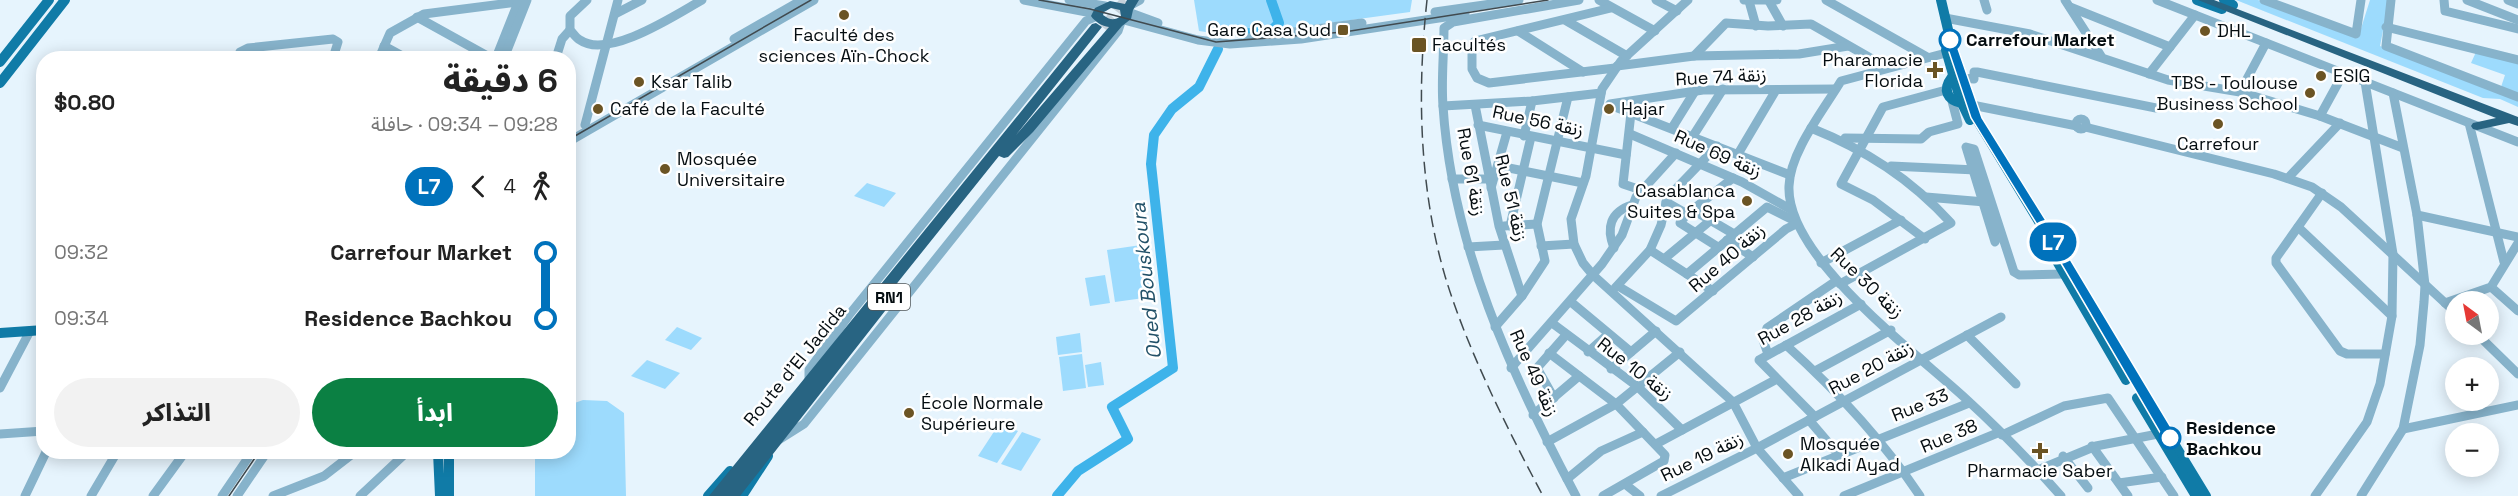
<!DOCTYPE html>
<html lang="ar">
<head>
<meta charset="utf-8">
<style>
  :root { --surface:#fff; --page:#f2f2f2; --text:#222; --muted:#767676; --accent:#0b8043 }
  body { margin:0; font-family:"Space Grotesk","Noto Sans Arabic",sans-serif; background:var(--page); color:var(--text); direction:rtl; height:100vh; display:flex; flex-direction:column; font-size:22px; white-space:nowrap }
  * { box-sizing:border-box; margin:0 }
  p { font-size:20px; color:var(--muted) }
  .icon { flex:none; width:33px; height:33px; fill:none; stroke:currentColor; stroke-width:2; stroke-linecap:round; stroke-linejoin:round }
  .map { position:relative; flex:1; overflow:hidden; direction:ltr }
  .sheet { position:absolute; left:36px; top:51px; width:540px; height:408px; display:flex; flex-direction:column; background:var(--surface); border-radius:24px; box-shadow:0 3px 15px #0003; direction:rtl }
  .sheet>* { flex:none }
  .badge { padding:0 12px; border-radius:20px; font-size:21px; line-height:39px }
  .needle { width:39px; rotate:328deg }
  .fabs { position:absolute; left:2445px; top:291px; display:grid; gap:12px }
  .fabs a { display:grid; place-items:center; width:54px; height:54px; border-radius:50%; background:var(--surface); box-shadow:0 3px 15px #0003; font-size:30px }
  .map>.badge { position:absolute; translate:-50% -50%; box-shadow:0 0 0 3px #fff }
  .legs { display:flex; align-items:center; gap:9px; height:66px; padding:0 18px; font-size:20px }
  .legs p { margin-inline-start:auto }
  .head { display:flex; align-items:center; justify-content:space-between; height:102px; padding:0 18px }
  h1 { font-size:33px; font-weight:800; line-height:45px }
  .button { display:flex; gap:12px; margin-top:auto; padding:12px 18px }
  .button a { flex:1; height:69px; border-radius:36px; background:var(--accent); color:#fff; font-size:24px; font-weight:800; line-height:69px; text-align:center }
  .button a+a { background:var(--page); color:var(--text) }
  ul { padding:0 18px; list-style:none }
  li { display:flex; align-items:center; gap:21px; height:66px; font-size:22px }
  li i { display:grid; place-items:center; width:9px; height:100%; margin:0 8px; background:currentColor }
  li i::after { content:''; width:15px; height:15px; margin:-8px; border:4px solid; border-radius:50%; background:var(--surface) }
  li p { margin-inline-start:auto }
  li:first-child i { background:linear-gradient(#0000 50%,currentColor 0) }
  li:last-child i { background:linear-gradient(currentColor 50%,#0000 0) }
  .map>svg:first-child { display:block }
</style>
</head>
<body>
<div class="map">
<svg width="2518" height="496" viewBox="0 0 2518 496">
  <rect width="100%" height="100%" fill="#e6f4fd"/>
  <g fill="#9ddbfd">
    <path d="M1194 0H1412L1410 12 1233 36 1199 31Z"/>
    <path d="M2236 0H2258L2358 38 2370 0H2389L2380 46 2518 98V107L2500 99 2483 98Z"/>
    <path d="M2476 52 2518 63V93L2501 87 2505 75 2471 63Z"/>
    <path d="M867 183 896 193 884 207 854 196Z"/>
    <path d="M1141 245 1151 297 1115 302 1107 250Z"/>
    <path d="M1105 275 1110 303 1090 306 1085 278Z"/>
    <path d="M677 327 702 338 691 350 665 340Z"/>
    <path d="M1080 333 1082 352 1058 355 1056 337Z"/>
    <path d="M1082 354 1086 388 1063 391 1059 357Z"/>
    <path d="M647 360 680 373 665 389 631 376Z"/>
    <path d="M1101 362 1104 385 1088 387 1085 365Z"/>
    <path d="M583 400 607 401 624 413 626 496H535V452H568L569 405Z"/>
    <path d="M999 424 1018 431 997 463 978 456Z"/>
    <path d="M1022 432 1041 439 1021 471 1001 464Z"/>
  </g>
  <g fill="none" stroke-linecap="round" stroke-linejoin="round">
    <g stroke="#3eb3ea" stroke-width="10">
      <path d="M1241 34 1271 31 1279 23 1271 0"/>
      <path d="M1057 496 1078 471 1128 439 1112 407 1173 368 1151 164 1154 135 1172 109 1199 87 1218 49"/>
    </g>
    <path stroke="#c4d1da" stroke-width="14" stroke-dasharray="14 7" stroke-linecap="butt" d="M1105 29 1127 1"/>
    <g stroke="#87b3cb" stroke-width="9">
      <path d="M587 0 570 16V30C573 33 576 38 580 40 608 60 677 14 702 0"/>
      <path d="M1024 0 1097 14"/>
      <path d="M1069 0 1105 6"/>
      <path d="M1599 0 1655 31"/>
      <path d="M1656 0 1677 11"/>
      <path d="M1688 0 1621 61 1602 89 1586 176 1571 219 1574 244 1583 263 1593 275 1733 402 1757 448 1799 496"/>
      <path d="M1744 0H1777"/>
      <path d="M1826 0 1927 57"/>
      <path d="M1984 0 1987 10"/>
      <path d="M2065 0 2101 56"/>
      <path d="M2157 0 2518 142"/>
      <path d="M2264 0 2356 34 2361 0"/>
      <path d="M2391 0 2386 46 2518 97"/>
      <path d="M2444 0 2445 11 2518 29"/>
      <path d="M2467 0 2518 20"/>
      <path d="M2508 0 2518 4"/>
      <path d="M1749 1 1756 26"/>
      <path d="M1769 1 1783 26"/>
      <path d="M1129 6 1140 0"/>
      <path d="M2070 7 2170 47"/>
      <path d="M1611 8 1475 41 1472 44V69L1477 78 1489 83 1615 68"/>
      <path d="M1128 12 1158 23"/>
      <path d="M1435 12 1519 0"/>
      <path d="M615 14 642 0"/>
      <path d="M417 17 491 58"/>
      <path d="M1945 18 2030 34 2168 80 2240 92 2320 116 2403 148"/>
      <path d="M1124 20 1198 40 1230 44 1301 39 1465 14"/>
      <path d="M1565 20 1627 56"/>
      <path d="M2386 27 2518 60"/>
      <path d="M1518 31 1583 72"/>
      <path d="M1248 38 1362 23"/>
      <path d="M734 39 802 0"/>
      <path d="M384 46 406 58"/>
      <path d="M1946 53 1841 81C1823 111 1790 152 1789 186 1786 257 1915 352 1965 398 1999 429 2031 462 2061 496"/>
      <path d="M1694 56 1726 23 1768 26 1811 24 1886 67"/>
      <path d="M237 58 240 52 248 48 333 39 338 42 333 58"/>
      <path d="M379 58 390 33 424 14 518 2"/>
      <path d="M496 58 519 0"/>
      <path d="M504 58 527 0"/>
      <path d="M556 58 562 39 570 30"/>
      <path d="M1617 66 1694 56 1799 54 1848 46"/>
      <path d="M2149 74 2195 15"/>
      <path d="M1961 78 1974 79V72H1977L2156 108"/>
      <path d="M2240 92 2266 43"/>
      <path d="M1610 104 1703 90 1835 89"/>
      <path d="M1967 104 2077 126"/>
      <path d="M1475 105 1499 226 1522 296"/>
      <path d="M1610 105 1790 175"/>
      <path d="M1443 106 1532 101 1601 93"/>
      <path d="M1631 113 1623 184 1641 190"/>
      <path d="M2320 116 2343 74"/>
      <circle cx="2081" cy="124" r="5"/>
      <path d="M2469 123 2504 262"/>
      <path d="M585 125 618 0"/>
      <path d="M1478 125 1626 155"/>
      <path d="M2085 127 2274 174 2312 187 2341 207 2456 313"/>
      <path d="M1672 128 1695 91"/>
      <path d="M1811 128C1866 150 1911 179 1951 223L1840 284"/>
      <path d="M1630 134 1742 182 1790 209"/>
      <path d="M1524 136 1532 101"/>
      <path d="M1693 136 1723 89"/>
      <path d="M1845 138 1921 139 1929 132 1958 124 1952 101"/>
      <path d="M568 142 814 0"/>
      <path d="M1738 154 1776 90"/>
      <path d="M1499 166 1583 183"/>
      <path d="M1891 166 1976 170"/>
      <path d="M2288 178 2340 123"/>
      <path d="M1452 179H1488"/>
      <path d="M1491 188 1507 132"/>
      <path d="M2322 193 2276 258V263L2340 351 2347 354H2385"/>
      <path d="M1926 197 1985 202"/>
      <path d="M1666 202 1687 214 1733 178"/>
      <path d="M1693 210 1734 234"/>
      <path d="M1687 214 1680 223 1718 247"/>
      <path d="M2417 215 2518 237"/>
      <path d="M1504 226 1537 224"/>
      <path d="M1510 226 1531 137"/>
      <path d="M2298 227 2392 316"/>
      <path d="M1925 239 1873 200 1841 184 1883 107 1946 90"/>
      <path d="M1727 240 1753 257"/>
      <path d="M1995 242 1966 147 1974 149 2014 272 2019 275 2064 274"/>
      <path d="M1541 246 1574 244"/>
      <path d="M1468 247 1504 245"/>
      <path d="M1614 248C1606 228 1610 212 1632 205"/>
      <path d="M1650 250 1713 291"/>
      <path d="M1664 259 1711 220"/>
      <path d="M1821 263 1901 220"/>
      <path d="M1687 274 1767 207 1795 221"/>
      <path d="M1618 286 1676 321 1786 229 1796 224"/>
      <path d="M2491 287 2518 311"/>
      <path d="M1615 288 1650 250 1661 225 1667 198 1717 146"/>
      <path d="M1571 302 1631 352"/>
      <path d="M2445 303 2491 287 2518 243"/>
      <path d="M1552 323 1638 387 1682 430"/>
      <path d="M1495 327 1522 296 1545 261 1537 224 1568 97"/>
      <path d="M2477 334 2518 374"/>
      <path d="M1967 335 2016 384"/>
      <path d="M1786 345C1837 391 1882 439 1920 496"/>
      <path d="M1588 352 1607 335"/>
      <path d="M1549 353 1616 404 1665 455 1664 461 1603 496"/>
      <path d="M1768 354 1763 340 1767 328 1836 281"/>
      <path d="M1511 368 1602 264 1622 235 1636 197 1676 153"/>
      <path d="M1611 369 1656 331"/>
      <path d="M1815 371 1891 330"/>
      <path d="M809 381V370L849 315 1086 21 1097 16"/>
      <path d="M0 388 30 331"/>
      <path d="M1554 398 1537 368 1566 335"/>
      <path d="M1533 415 1579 376"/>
      <path d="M1815 417 1759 360 1861 304"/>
      <path d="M1809 420 1838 454"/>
      <path d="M2403 429 2518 405"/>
      <path d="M0 434 44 431"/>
      <path d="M2002 435 2064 406 2108 398 2174 496"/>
      <path d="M777 441 804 424 1118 31 1121 22"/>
      <path d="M1547 442 1616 404 1680 352"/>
      <path d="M1656 444 1777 379"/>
      <path d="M2092 446 2128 496"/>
      <path d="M266 452H286"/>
      <path d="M2063 456 2088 488"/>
      <path d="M2038 470 2096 446 2158 434"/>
      <path d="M1783 478 1969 403"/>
      <path d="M1567 479 1601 451 1643 432"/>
      <path d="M2119 483 2162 477"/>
      <path d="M1625 484 1640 496"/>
      <path d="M25 496 46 452"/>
      <path d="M91 496 117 452"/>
      <path d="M153 496 185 452"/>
      <path d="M222 496 252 452"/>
      <path d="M237 496 267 452"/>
      <path d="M273 496 324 476 355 452"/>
      <path d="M360 496 407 452"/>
      <path d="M1576 496C1511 374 1452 245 1443 106 1441 80 1444 54 1444 28L1453 22 1579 0"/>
      <path d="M1661 496 1757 448 2001 317"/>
      <path d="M1844 496 2000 432"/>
      <path d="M2315 496 2367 422 2380 384 2392 316 2393 254 2365 82"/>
      <path d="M2361 496 2403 429 2420 345 2424 302 2425 285 2417 215 2393 93"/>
    </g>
    <g stroke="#107ba7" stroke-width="10">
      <path d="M1941 0 1954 55 1976 118 2206 496"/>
      <path d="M2197 0 2222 9"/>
      <path d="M2224 0 2233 5"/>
      <path d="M1946 50 1960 99 1970 120"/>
      <path d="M0 62 49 0"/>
      <path d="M1952 77C1942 90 1947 100 1962 103"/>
      <path d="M0 83 65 0"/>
      <path d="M2054 256 2126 380"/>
      <path d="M0 333 44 330"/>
      <path d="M2137 398 2196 496"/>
      <path d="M438 452 440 496"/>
      <path d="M449 452V496"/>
      <path d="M708 496 730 471"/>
      <path d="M742 496 768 456"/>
    </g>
    <g fill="#286482" fill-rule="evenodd">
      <path d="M1127 0H1139L1133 10 1131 19 1122 26 1033 132 1008 157 1004 158 999 156 882 302 887 307 885 311 740 496H709L1092 24 1096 23 1102 27 1016 135 1109 27C1102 26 1095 22 1091 16L1095 8 1110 1 1125 4ZM1111 8 1120 10 1121 16C1114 21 1110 20 1103 15L1104 12Z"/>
      <path d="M2198 0H2214L2518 117V126L2509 123 2477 130 2473 129 2471 126 2473 123 2496 118Z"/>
    </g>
    <g stroke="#404a4f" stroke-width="1.5">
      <path d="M1039 0 1090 9 1216 42 1344 32 1548 0"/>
      <path d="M568 140 811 0"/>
      <path d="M229 496 259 452"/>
    </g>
    <path stroke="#404a4f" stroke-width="1.5" stroke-dasharray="12 6" stroke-linecap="butt" d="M1427 0C1417 91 1419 187 1445 276 1467 349 1507 428 1543 496"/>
  </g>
  <path fill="#0072bc" stroke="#fff" stroke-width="1.5" d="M1950 37 1955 40 1982 118 2070 259 2175 434V441H2165L2062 265 1971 118 1945 40Z"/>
  <g fill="#6b5424" stroke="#fff" stroke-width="2">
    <circle cx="844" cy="15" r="6"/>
    <rect x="1337" y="24" width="12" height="12" rx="3"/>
    <circle cx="2205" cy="31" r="6"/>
    <rect x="1411" y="37" width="16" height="16" rx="3"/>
    <path d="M1932 61h6v6h6v6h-6v6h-6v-6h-6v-6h6z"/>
    <circle cx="2321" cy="76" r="6"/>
    <circle cx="639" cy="82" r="6"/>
    <circle cx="2310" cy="93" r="6"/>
    <circle cx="598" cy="109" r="6"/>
    <circle cx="1609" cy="109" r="6"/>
    <circle cx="2218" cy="124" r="6"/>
    <circle cx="665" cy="169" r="6"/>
    <circle cx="1747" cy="201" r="6"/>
    <circle cx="909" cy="413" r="6"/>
    <path d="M2037 442h6v6h6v6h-6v6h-6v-6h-6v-6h6z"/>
    <circle cx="1788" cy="454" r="6"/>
  </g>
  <g fill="#fff" stroke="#0072bc" stroke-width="3">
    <circle cx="1950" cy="40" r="10"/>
    <circle cx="2170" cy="438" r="10"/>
  </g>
  <g text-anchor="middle" stroke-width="5" stroke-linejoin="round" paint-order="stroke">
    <rect fill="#fff" stroke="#505658" stroke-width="1.5" x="868" y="284" width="42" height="26" rx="4.5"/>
    <g font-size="16" font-weight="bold" fill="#050d11">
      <text x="889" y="303">RN1</text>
    </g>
    <g font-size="18" fill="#050d11" stroke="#fff" text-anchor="start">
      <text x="1331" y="36" text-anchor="end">Gare Casa Sud</text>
      <text x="2217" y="37">DHL</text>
      <text x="844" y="41" text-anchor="middle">Faculté des<tspan x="844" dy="21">sciences Aïn-Chock</tspan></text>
      <text x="1432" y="51">Facultés</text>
      <text x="1923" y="66" text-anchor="end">Pharamacie<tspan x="1923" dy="21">Florida</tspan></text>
      <text x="2333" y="82">ESIG</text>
      <text x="651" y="88">Ksar Talib</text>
      <text x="2298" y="89" text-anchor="end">TBS - Toulouse<tspan x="2298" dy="21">Business School</tspan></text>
      <text x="610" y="115">Café de la Faculté</text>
      <text x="1621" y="115">Hajar</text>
      <text x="2218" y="150" text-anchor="middle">Carrefour</text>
      <text x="677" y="165">Mosquée<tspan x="677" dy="21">Universitaire</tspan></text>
      <text x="1735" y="197" text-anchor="end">Casablanca<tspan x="1735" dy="21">Suites &amp; Spa</tspan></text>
      <text x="921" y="409">École Normale<tspan x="921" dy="21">Supérieure</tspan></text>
      <text x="1800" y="450">Mosquée<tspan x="1800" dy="21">Alkadi Ayad</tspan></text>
      <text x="2040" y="477" text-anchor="middle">Pharmacie Saber</text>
    </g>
    <g font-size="18" font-weight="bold" fill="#050d11" stroke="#fff" text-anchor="start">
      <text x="1966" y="46">Carrefour Market</text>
      <text x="2186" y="434">Residence<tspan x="2186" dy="21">Bachkou</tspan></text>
    </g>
    <g font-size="18" fill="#050d11" stroke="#fff">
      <text transform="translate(1721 77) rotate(-3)" y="6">Rue 74 زنقة</text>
      <text transform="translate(1538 121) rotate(12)" y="6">Rue 56 زنقة</text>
      <text transform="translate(1718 154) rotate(24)" y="6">Rue 69 زنقة</text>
      <text transform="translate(1471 172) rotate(80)" y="6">Rue 61 زنقة</text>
      <text transform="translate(1511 198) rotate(77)" y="6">Rue 51 زنقة</text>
      <text transform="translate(1727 258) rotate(-41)" y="6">Rue 40 زنقة</text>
      <text transform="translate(1867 283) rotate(44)" y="6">Rue 30 زنقة</text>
      <text transform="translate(1800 318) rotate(-29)" y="6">Rue 28 زنقة</text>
      <text transform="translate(795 365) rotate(-51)" y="6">Route d'El Jadida</text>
      <text transform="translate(1871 368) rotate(-28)" y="6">Rue 20 زنقة</text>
      <text transform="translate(1635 369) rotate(38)" y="6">Rue 10 زنقة</text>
      <text transform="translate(1534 373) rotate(66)" y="6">Rue 49 زنقة</text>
      <text transform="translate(1920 405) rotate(-22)" y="6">Rue 33</text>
      <text transform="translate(1949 436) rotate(-23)" y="6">Rue 38</text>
      <text transform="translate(1702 457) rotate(-26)" y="6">Rue 19 زنقة</text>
    </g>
    <g font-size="20" font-style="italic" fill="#225168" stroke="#fff">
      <text transform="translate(1146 281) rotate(-96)" y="7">Oued Bouskoura</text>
    </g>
  </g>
</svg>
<div class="fabs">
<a><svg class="needle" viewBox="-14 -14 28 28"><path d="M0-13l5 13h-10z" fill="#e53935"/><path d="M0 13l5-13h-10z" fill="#767676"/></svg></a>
<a>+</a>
<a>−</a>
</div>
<b class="badge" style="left:2053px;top:242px;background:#0072bc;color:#fff">L7</b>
<section class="sheet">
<div class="head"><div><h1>6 دقيقة</h1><p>09:28 – 09:34 · حافلة</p></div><b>$0.80</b></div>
<div class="legs"><svg class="icon" aria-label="walk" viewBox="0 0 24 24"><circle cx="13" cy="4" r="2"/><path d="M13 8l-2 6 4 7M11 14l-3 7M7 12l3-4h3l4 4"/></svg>4<svg class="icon" aria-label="back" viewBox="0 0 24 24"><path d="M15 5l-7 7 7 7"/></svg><b class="badge" style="background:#0072bc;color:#fff">L7</b></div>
<ul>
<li><i style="color:#0072bc"></i><b>Carrefour Market</b><p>09:32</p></li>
<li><i style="color:#0072bc"></i><b>Residence Bachkou</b><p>09:34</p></li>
</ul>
<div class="button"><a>ابدأ</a><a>التذاكر</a></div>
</section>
</div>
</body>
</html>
